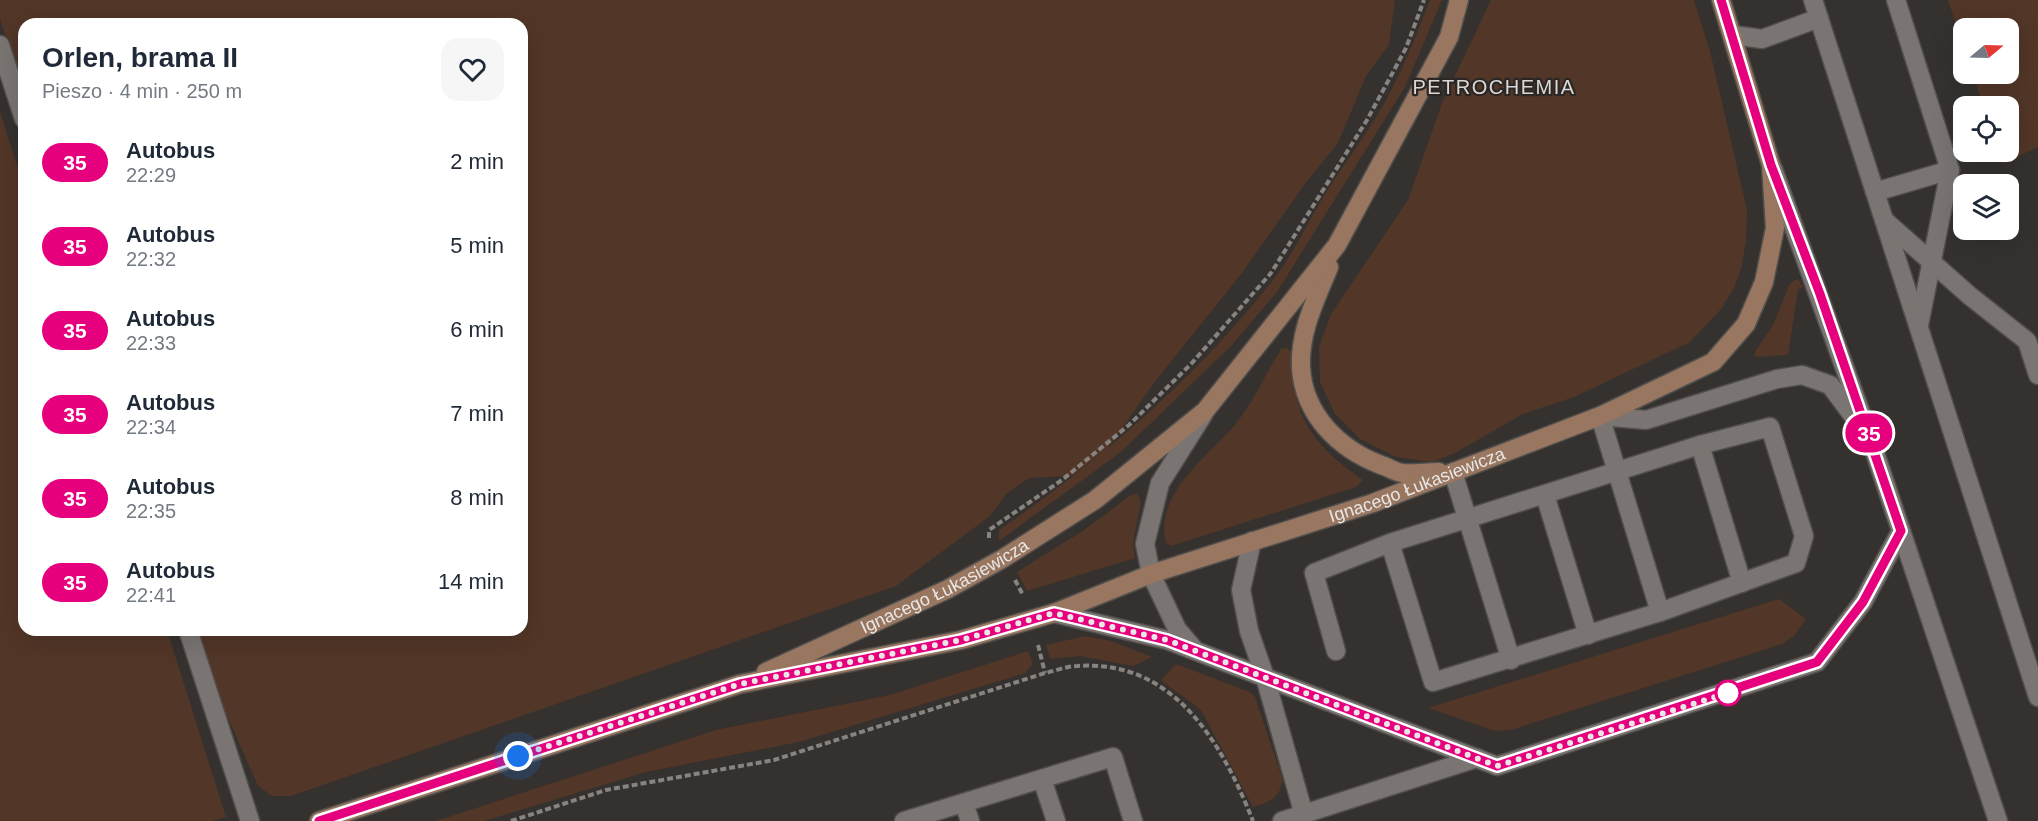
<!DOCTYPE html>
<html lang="pl">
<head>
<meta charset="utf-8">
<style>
  :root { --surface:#fff; --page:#f6f6f7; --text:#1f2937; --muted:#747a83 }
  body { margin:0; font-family:Arial,sans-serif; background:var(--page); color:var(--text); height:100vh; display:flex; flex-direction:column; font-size:22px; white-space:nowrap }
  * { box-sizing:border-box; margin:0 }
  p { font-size:20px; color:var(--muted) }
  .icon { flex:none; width:33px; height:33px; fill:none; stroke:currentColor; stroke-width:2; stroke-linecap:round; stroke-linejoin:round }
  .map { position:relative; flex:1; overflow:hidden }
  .side { position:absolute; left:18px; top:18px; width:510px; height:618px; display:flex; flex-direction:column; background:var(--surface); border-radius:18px; box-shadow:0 6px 24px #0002 }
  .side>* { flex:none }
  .badge { padding:0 12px; border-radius:20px; font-size:21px; line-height:39px }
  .needle { width:39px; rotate:71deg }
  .controls { position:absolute; left:1953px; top:18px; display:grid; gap:12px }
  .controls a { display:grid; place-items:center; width:66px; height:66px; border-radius:12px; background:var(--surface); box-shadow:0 6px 24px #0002; font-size:30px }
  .you { position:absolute; width:30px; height:30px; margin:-15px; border:4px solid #fff; border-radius:50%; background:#1a73e8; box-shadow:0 0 0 9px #1a73e833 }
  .map>.badge { position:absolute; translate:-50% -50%; box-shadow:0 0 0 3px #fff }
  .round { display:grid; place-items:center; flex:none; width:63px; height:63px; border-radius:18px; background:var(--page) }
  .head { display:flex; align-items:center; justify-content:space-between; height:102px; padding:0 24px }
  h1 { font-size:28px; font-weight:700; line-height:45px }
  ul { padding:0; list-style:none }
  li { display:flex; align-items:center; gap:18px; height:84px; padding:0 24px }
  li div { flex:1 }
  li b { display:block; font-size:22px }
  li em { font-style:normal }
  li .badge { min-width:66px; font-weight:700; text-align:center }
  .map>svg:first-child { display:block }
</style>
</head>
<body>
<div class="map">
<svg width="2038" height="821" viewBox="0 0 2038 821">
  <rect width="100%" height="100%" fill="#35312e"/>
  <g fill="#523627">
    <path d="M0 0H1395L1389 44 1366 76 1338 143 1304 185 1242 273 1157 379 1108 448 1072 476 1029 478 1006 494 990 516 896 586 291 796H272L258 786 224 709 196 630H522V24H24V93L0 19Z"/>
    <path d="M1430 0H1442L1405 87 1277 292 1231 346 1121 452 999 541V530C1101 460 1196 378 1273 280 1296 251 1311 214 1332 183 1346 162 1361 141 1375 119 1398 82 1414 41 1430 0Z"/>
    <path d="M1491 0H1694L1710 51 1747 210 1746 240 1742 266 1734 288 1721 309 1690 342 1574 397 1523 414 1453 454 1432 462 1396 457 1360 439 1335 414 1320 382 1319 347 1331 314 1408 200 1442 103Z"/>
    <path d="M1948 0H2038V147L2002 164 1998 152H2008V106H1983L1973 74H2008V28H1964L1963 46Z"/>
    <path d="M0 112 24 187V630H167L226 817 212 821H0Z"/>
    <path d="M1798 279 1803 287 1798 290 1788 355 1755 357V352L1773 325 1790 283Z"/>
    <path d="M1287 348 1292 352C1290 414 1313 446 1363 480L1356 487 1171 546 1166 543C1153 492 1211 455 1238 421 1255 399 1266 373 1281 349Z"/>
    <path d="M1137 494 1141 502 1133 543 1135 558 1027 591 1017 572 1083 531 1131 495Z"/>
    <path d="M1779 599 1806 619 1795 635 1782 644 1514 729 1495 731 1428 708Z"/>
    <path d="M1085 636 1111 641 1152 657 1133 666 1080 656 1050 659 1046 645Z"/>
    <path d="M1028 651 1033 664 1025 673 799 742 646 772 484 821H436L716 730 890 695Z"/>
    <path d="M1176 664 1250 692 1255 697 1283 780C1280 798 1269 802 1253 807L1201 710 1161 680Z"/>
  </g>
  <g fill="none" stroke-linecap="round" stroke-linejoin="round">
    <defs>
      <g id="service">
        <path d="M1813 0 1875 192 1950 170 1896 0"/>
        <path d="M1733 35 1762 39 1819 18"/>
        <path d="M1773 169 1871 441 1998 821"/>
        <path d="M1875 192 2038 697"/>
        <path d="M1884 220 1970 296 2027 341 2038 375"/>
        <path d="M1919 325 1950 170"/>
        <path d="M1700 445 1742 583"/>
        <path d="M1453 472 1511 660"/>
        <path d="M1545 495 1588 635"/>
        <path d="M1252 541 1241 590 1249 631 1265 677 1304 815"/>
        <path d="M1660 612 1600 416 1646 420 1777 379 1802 375 1830 385 1860 425"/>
        <path d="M1054 613 1167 640 1497 766 1817 662 1863 602 1901 531"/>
        <path d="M1194 649 1177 629 1151 574 1145 544 1160 483 1203 415"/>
        <path d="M1336 651 1314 573 1390 543 1433 682 1660 612 1796 563 1804 536 1770 427 1700 445 1390 543"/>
        <path d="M1042 779 1056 821"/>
        <path d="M964 803 970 821"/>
        <path d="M904 821 1113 757 1133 821"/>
        <path d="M1282 821 1477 758"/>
      </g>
      <g id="minor">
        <path d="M0 45 24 119"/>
        <path d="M188 630 250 821"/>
      </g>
      <g id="secondary">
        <path d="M1329 267C1316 299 1299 332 1301 368 1304 415 1339 449 1381 465 1388 467 1395 472 1402 473 1414 474 1427 472 1439 472"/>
        <path id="s1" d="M766 672 948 589 1002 559 1095 500 1205 411 1337 245 1449 37 1459 0"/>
        <path id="s2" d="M319 821 740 684 961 640 1054 613 1151 574 1373 503 1600 416 1713 362 1746 324 1764 282 1775 228 1771 165 1721 0"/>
      </g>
    </defs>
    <use href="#service" stroke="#514f4d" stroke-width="21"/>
    <use href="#minor" stroke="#514f4d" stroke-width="21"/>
    <use href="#secondary" stroke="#514f4d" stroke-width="21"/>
    <g stroke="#868381" stroke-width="4" stroke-dasharray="6 3" stroke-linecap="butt">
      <path d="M989 538V530L1062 480 1129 425 1191 364 1271 273 1367 120 1406 48 1424 0"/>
      <path d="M1015 580 1023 595"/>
      <path d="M1038 645 1045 673"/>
      <path d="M511 821 606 790 774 760 1045 673C1055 671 1067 666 1077 666 1174 659 1222 743 1253 821"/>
    </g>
    <use href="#service" stroke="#7a7572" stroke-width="18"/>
    <use href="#minor" stroke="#7a7572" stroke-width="18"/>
    <use href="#secondary" stroke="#987660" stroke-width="18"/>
  </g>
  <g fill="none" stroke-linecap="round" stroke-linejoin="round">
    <defs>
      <path id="line" d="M319 821 740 684 961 640 1054 613 1167 640 1497 766 1817 662 1863 602 1901 531 1820 294 1771 165 1721 0"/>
    </defs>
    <use href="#line" stroke="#fff" stroke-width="14"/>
    <use href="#line" stroke="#e6007e" stroke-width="9"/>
    <path stroke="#e9e7e5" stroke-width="6" stroke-dasharray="0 10.8" d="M518 756 740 684 961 640 1054 613 1167 640 1497 766 1728 693"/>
  </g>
  <circle fill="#fff" stroke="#e6007e" stroke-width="3" cx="1728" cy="693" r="12"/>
  <g text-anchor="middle" stroke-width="4.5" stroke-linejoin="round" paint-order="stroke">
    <g font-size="18" fill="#e9e7e5" stroke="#2b2725">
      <text dy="6" stroke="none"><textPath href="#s2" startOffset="1150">Ignacego Łukasiewicza</textPath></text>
      <text dy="6" stroke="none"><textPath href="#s1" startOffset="198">Ignacego Łukasiewicza</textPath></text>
    </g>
    <g font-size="20" letter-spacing="1.5" fill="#dcd7d4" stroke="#2b2725">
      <text x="1494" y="94">PETROCHEMIA</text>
    </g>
  </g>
</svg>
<div class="controls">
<a><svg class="needle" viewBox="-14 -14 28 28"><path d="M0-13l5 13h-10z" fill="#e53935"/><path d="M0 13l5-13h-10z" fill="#747a83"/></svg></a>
<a><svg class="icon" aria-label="locate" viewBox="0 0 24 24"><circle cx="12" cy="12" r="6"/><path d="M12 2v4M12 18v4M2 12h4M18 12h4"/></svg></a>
<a><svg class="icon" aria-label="layers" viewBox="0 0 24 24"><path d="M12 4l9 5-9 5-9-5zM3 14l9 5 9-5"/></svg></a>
</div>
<div class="you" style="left:518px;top:756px"></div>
<b class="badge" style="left:1869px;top:433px;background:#e6007e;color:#fff">35</b>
<section class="side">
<div class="head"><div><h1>Orlen, brama II</h1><p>Pieszo · 4 min · 250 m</p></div><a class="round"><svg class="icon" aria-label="heart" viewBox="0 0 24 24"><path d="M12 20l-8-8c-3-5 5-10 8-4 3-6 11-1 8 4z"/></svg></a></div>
<ul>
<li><span class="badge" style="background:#e6007e;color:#fff">35</span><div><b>Autobus</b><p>22:29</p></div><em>2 min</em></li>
<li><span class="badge" style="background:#e6007e;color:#fff">35</span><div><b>Autobus</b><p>22:32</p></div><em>5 min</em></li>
<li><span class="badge" style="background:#e6007e;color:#fff">35</span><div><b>Autobus</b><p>22:33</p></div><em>6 min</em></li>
<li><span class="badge" style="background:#e6007e;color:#fff">35</span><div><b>Autobus</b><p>22:34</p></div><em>7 min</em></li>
<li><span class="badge" style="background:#e6007e;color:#fff">35</span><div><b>Autobus</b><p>22:35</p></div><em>8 min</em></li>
<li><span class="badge" style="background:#e6007e;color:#fff">35</span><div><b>Autobus</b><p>22:41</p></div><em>14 min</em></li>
</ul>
</section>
</div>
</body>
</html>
